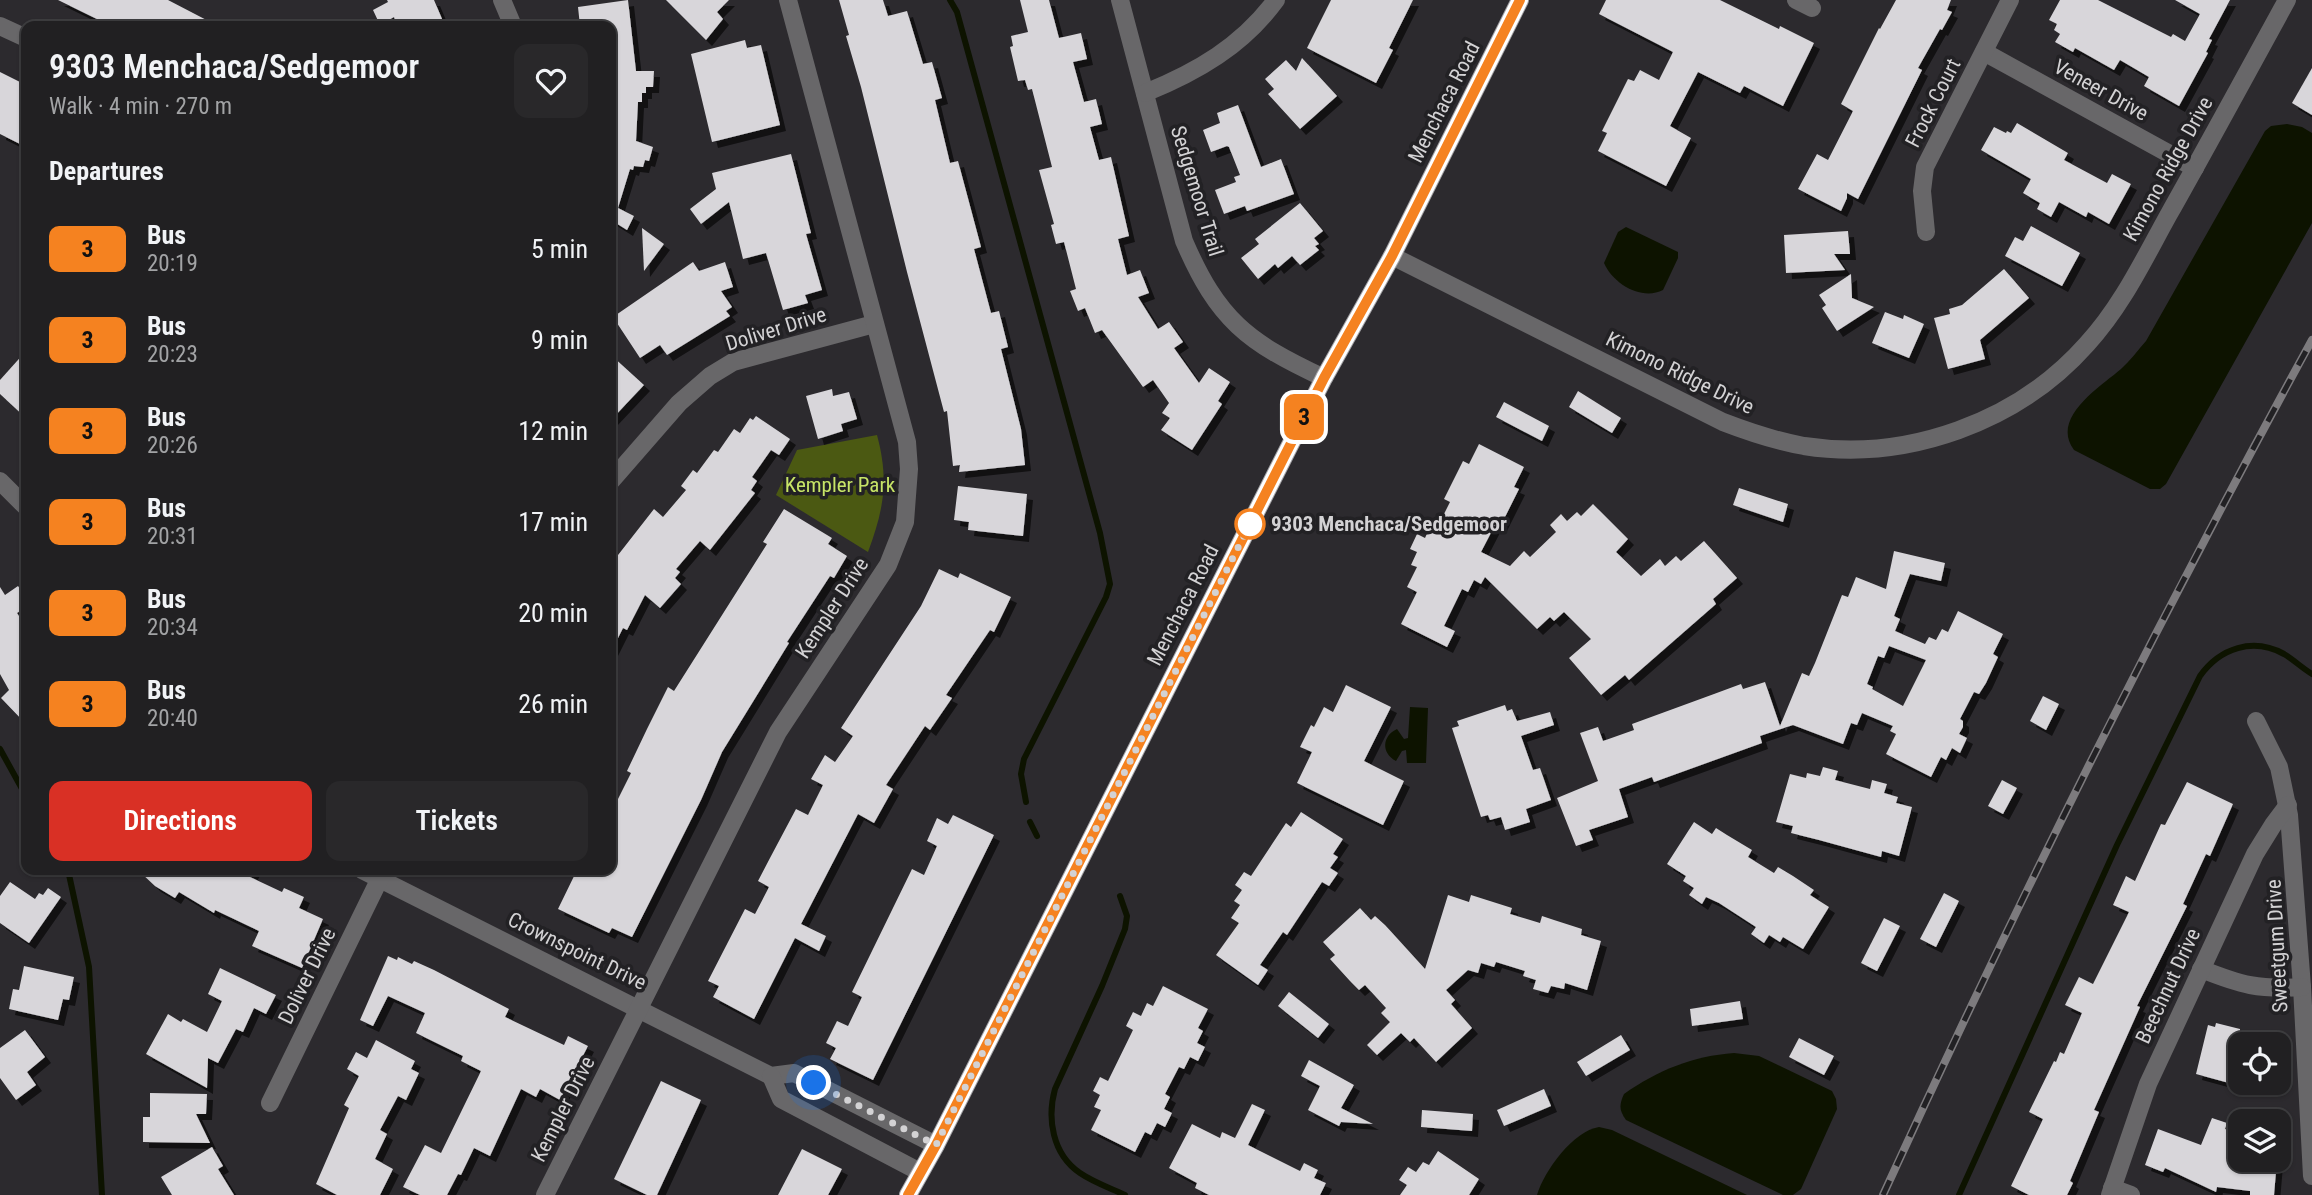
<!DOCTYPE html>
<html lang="en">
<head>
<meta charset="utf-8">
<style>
  :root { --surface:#212022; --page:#29282a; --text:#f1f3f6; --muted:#a2a3a5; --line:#3e3e40; --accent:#d93025 }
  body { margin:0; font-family:"Roboto Condensed",sans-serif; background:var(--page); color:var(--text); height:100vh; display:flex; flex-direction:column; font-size:26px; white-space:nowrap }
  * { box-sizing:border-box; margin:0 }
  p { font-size:23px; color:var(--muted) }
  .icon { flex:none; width:38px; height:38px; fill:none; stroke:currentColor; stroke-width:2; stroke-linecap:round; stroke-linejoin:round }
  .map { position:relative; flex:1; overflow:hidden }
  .details { position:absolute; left:21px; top:21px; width:595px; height:854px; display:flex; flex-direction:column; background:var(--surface); border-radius:14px; box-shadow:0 2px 5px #0004,0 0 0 2px var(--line) }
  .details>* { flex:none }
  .badge { padding:0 14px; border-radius:10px; font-size:24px; line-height:46px }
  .tools { position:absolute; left:2228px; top:1032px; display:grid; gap:14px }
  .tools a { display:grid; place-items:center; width:63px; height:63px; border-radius:14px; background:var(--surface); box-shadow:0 2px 5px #0004,0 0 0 2px var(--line); font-size:35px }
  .you { position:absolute; width:35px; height:35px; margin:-18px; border:5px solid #fff; border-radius:50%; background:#1a73e8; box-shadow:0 0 0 10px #1a73e833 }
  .map>.badge { position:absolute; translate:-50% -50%; box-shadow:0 0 0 4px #fff }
  h2 { padding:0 28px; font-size:26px; line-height:63px }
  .round { display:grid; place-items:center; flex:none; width:74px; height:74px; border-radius:14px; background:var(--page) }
  .overview { display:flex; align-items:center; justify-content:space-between; height:119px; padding:0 28px }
  h1 { font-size:33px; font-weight:600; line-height:52px }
  .primary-button { display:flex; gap:14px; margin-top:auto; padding:14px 28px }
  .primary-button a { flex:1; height:80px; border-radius:14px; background:var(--accent); color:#fff; font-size:28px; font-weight:600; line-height:80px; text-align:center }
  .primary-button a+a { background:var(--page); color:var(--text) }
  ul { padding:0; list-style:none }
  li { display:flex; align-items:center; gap:21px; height:91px; padding:0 28px }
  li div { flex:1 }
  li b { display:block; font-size:26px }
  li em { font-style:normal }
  li .badge { min-width:77px; font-weight:700; text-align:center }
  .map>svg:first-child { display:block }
</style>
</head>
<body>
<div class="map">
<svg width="2312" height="1195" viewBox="0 0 2312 1195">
  <defs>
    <filter id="shadow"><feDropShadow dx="6" dy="6" stdDeviation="0" flood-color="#0009"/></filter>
  </defs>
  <rect width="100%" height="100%" fill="#2c2a2e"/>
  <path fill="#4b5912" d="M877 435C889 480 884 509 868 552L776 495 797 450Z"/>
  <g fill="#0d1300">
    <path d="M2287 124 2302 127 2312 133V223L2166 484 2160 489H2150L2074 450C2050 418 2100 387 2121 369 2130 361 2138 350 2146 341L2265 131 2271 126Z"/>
    <path d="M1626 227 1678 252V258L1663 290C1642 301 1613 284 1604 263L1618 232Z"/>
    <path d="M1410 707 1428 708 1426 763H1407L1406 750 1402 751 1396 761C1381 753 1382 736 1397 729L1404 739 1408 738Z"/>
    <path d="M1734 1053 1759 1056 1832 1091 1836 1099 1837 1109 1801 1189 1793 1195H1783L1626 1120C1619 1110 1619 1105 1624 1094 1658 1070 1693 1056 1734 1053Z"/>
    <path d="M1599 1127 1612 1130 1747 1195H1537C1544 1171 1573 1131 1599 1127Z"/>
  </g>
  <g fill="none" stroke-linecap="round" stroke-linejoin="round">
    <g stroke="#0d1300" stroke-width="6">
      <path d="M950 0 957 12 1100 533 1110 584 1106 597 1024 759 1021 774 1026 802"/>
      <path d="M0 749 26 796"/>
      <path d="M1030 822 1037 836"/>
      <path d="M68 870 89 967 102 1195"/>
      <path d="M1120 896 1127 916 1125 929 1102 986 1055 1089C1047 1118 1052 1154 1080 1173 1093 1182 1110 1188 1125 1195"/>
      <path d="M1959 1195 2117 845 2200 676C2220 648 2253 637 2284 654 2294 660 2302 668 2312 674"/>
    </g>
  </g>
  <g fill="#d8d6da" fill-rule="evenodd" filter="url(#shadow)">
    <path d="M58 0H168L218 26H101L103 22Z"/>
    <path d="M387 0H434L445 26H397L394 17 380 25 373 10 388 2Z"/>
    <path d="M628 0 636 71H654L653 87H646V93H642V102H638L636 141 653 147 649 161 645 160 643 167 634 166 633 170 630 169 618 208 634 216 627 230 611 220V26H580L578 7Z"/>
    <path d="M666 0H729L717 12 723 19 706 40Z"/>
    <path d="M839 0H883L888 16 907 11 923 64 932 62 942 98 935 100 950 163 958 161 981 247 974 249 991 313 999 311 1008 347 1001 349 1021 429 1025 465 959 472 960 465 953 466 947 411 944 412 907 272 861 87 846 36 849 35Z"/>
    <path d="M1020 0H1049L1059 38 1081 33 1087 59 1073 62 1084 102 1096 99 1102 124 1090 127 1099 160 1111 157 1129 236 1118 239 1127 275 1140 270 1149 293 1138 297 1158 329 1169 322 1183 342 1174 348 1199 383 1209 368 1230 382 1218 401 1222 404 1192 450 1161 430 1170 418 1162 413 1169 403 1153 380 1143 387 1102 330 1095 333 1085 308 1078 311 1070 291 1076 289 1064 242 1056 244 1051 225 1054 224 1039 170 1052 167 1032 89 1028 90 1025 80 1018 81 1010 47 1013 46 1011 36 1028 32Z"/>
    <path d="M1331 0H1413L1389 48 1393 50 1376 83 1307 48Z"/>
    <path d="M1606 0H1720L1779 29 1780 26 1814 43 1783 106 1744 86 1740 93 1698 72 1670 126 1691 138 1666 186 1598 151 1607 133 1602 131 1628 79 1634 81 1640 70 1659 80 1673 52 1599 14Z"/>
    <path d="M1896 0H1951L1947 10 1952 12 1942 30 1940 29 1918 68 1922 70 1858 199 1847 193V198L1841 211 1798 189 1817 154 1828 160 1853 111 1841 104 1879 28 1880 29Z"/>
    <path d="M2060 0H2098L2171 37 2173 34 2185 41 2200 14 2175 0H2230L2209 39 2212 40 2206 52 2208 53 2179 106 2144 86 2149 77 2120 60 2114 70 2075 48 2073 52 2055 42 2060 34 2054 30 2057 24 2049 20Z"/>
    <path d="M745 40 747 48 761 45 780 125 712 142 691 54Z"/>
    <path d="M1302 58 1337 96 1300 129 1268 94 1274 89 1265 79 1286 60 1296 71Z"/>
    <path d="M2312 68V115L2292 103Z"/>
    <path d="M0 72 26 85V147L0 134Z"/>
    <path d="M1238 105 1261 167 1281 159 1294 194 1247 211 1245 206 1224 214 1215 190 1236 182 1234 177 1240 175 1229 147 1227 146 1211 152 1203 130 1220 123 1217 113Z"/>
    <path d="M2017 123 2068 153 2064 160 2107 183 2112 174 2131 184 2109 224 2088 212 2086 217 2059 202 2051 217 2037 209 2040 203 2023 193 2031 179 1981 150 1994 127 2006 133 2007 131 2011 133Z"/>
    <path d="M791 154 811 233 806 234 822 290 805 295 808 303 783 310 766 253 743 259 729 202 701 224 690 209 716 189 712 173Z"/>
    <path d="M1300 203 1323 231 1314 238 1319 244 1315 246 1319 250 1300 265 1292 256 1278 268 1275 264 1258 279 1241 258 1259 244 1255 239Z"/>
    <path d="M2031 226 2080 253 2062 286 2005 256 2015 237 2023 241Z"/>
    <path d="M642 228 664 244 644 271Z"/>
    <path d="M1848 231 1850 254H1834L1845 270 1786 273 1784 235Z"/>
    <path d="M693 262 699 271 725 262 733 287 721 291 732 307 726 311 730 316 667 355 660 345 640 358 613 317Z"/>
    <path d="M2004 269 2029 298 1980 340 1985 359 1948 369 1934 318 1950 314 1949 309 1962 305Z"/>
    <path d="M1851 274 1852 298 1874 307 1837 331 1822 308 1826 305 1819 295Z"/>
    <path d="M1885 312 1903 319 1904 315 1924 324 1909 358 1872 343Z"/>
    <path d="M26 351V418L0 394V380Z"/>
    <path d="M611 355 644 385 611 420Z"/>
    <path d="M832 389 833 396 849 392 857 419 841 424 843 431 818 439 806 396Z"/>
    <path d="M1578 391 1621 418 1612 433 1569 407Z"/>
    <path d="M1504 402 1549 426 1542 441 1496 417Z"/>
    <path d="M756 416 790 439 779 455 771 450 752 477 757 481 751 490 755 493 710 550 700 541 676 569 680 572 675 578 681 584 660 608 645 595 627 630 623 628 611 652V564L654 509 663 517 686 490 681 486 693 470 697 473 714 450 718 452 734 429 740 433 750 418 753 420Z"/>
    <path d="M1479 444 1524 467 1514 487 1519 489 1500 527 1495 525 1481 552 1510 566 1524 551 1530 557 1556 532 1550 525 1561 514 1567 521 1577 512 1581 516 1593 504 1628 539 1616 552 1641 576 1660 559 1665 566 1676 556 1681 561 1704 541 1737 578 1713 599 1716 604 1629 680 1625 675 1601 695 1569 658 1591 639 1564 612 1554 621 1550 617 1537 629 1485 577 1481 584 1474 580 1468 592 1462 589 1444 626 1455 631 1447 647 1401 624 1417 592 1407 587 1417 567 1411 565 1417 552 1410 549 1417 534 1425 538 1430 527 1436 530 1450 502 1444 499 1463 461 1469 464Z"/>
    <path d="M958 486 1027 494 1023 536 968 530 969 522 954 520Z"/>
    <path d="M1739 488 1788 504 1783 522 1733 505Z"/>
    <path d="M784 509 832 538 828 544 847 556 834 578 830 576 787 642 789 643 722 752 701 800 632 937 612 928 609 933 558 909 577 870H611V813L631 773 627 771 647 729 668 687 674 691 767 544 763 542Z"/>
    <path d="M1894 551 1945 563 1941 581 1910 574 1894 616 1900 619 1895 631 1925 644 1929 637 1936 640 1942 629 1948 632 1958 611 2003 634 1993 654 1998 657 1986 683 1979 694 1974 692 1960 719 1963 721V727L1959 734 1967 738 1960 753 1952 748 1946 760 1941 757 1931 777 1886 754 1896 734 1890 731 1893 726 1862 713 1857 725 1851 723 1843 744 1793 725 1760 736 1762 743 1654 782 1652 777 1619 789 1628 817 1589 830 1593 840 1576 846 1557 798 1598 781 1580 733 1598 727 1603 741 1634 730 1632 724 1714 694 1741 684 1743 689 1765 682 1780 726 1802 673 1809 676 1815 663 1842 595 1848 597 1856 577 1886 589ZM1889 646 1926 660 1903 706 1872 689 1873 687 1867 684 1878 656 1884 658Z"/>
    <path d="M939 569 958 578 960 573 1011 597 994 632 990 630 946 695 952 698 930 730 925 726 886 785 893 789 874 823 858 814 801 924 826 936 819 951 795 938 754 1019 713 997 719 986 708 981 745 909 755 914 769 887 758 881 770 858 796 809 808 815 823 785 811 779 825 755 835 762 853 736 841 728 921 606Z"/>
    <path d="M18 586 26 597V607L17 613 26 627V724L1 698 9 690 0 674V587L5 595Z"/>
    <path d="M1346 685 1391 707 1364 761 1404 781 1383 825 1297 783 1312 752 1300 747 1311 725 1314 727 1324 707 1333 712Z"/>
    <path d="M2043 696 2059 704 2046 730 2030 721Z"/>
    <path d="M1505 705 1507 711 1512 709 1517 721 1550 712 1554 725 1521 736 1533 770 1540 768 1551 800 1526 809 1530 822 1505 830 1501 817 1490 820 1488 815 1481 817 1452 728 1459 726 1457 721Z"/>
    <path d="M1823 767 1838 771 1835 780 1870 789 1872 780 1887 784 1884 793 1898 797 1896 803 1912 807 1899 856 1882 851 1881 857 1819 840 1791 833 1793 826 1776 822 1790 774 1806 778 1807 773 1820 776Z"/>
    <path d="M2002 780 2017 788 2003 814 1988 806Z"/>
    <path d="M2187 782 2233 804 2210 856 2206 854 2183 904 2187 906 2137 1006 2140 1007 2094 1110 2099 1112 2070 1181 2073 1183 2067 1195H2029L2011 1186 2043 1119 2029 1112 2054 1061 2056 1062 2060 1052 2064 1054 2082 1013 2065 1005 2079 977 2093 984 2129 912 2113 905 2126 876 2135 881 2161 824 2165 825Z"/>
    <path d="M1301 812 1343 839 1333 854 1338 857 1330 868 1338 873 1329 886 1322 882 1287 935 1283 932 1260 965 1268 970 1258 985 1216 955 1239 923 1231 918 1240 905 1234 901 1242 890 1235 885 1244 872 1251 876 1286 823 1291 827Z"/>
    <path d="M953 815 994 835 873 1080 830 1059 836 1048 826 1043 837 1021 848 1026 862 997 852 992 912 869 924 875 937 846 927 841 937 818 948 824Z"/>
    <path d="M1694 822 1712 834 1716 828 1727 835 1752 850 1748 857 1774 873 1778 867 1793 876 1814 890 1810 895 1829 907 1803 949 1783 937 1780 942 1769 935 1764 943 1751 934 1756 927 1719 903 1706 897 1702 904 1689 895 1694 888 1683 881 1686 876 1667 864Z"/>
    <path d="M138 870H216L228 877 231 870H254L250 877 282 892 284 888 304 897 299 908 323 919 302 968 252 946 259 931 215 910 214 913 179 892 175 898 155 886Z"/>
    <path d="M10 882 35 899 39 893 43 895 48 888 61 897 29 943 0 923V896Z"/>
    <path d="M1944 893 1959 901 1936 947 1920 939Z"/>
    <path d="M1448 895 1469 902 1471 895 1512 908 1510 914 1540 923 1542 916 1554 920 1582 929 1581 935 1601 941 1587 990 1565 983 1564 989 1551 986 1548 993 1533 989 1536 980 1523 976 1525 971 1496 962 1494 967 1481 963 1478 973 1468 970 1446 990 1455 1000 1451 1004 1472 1028 1436 1062 1414 1038 1410 1042 1401 1033 1377 1055 1367 1045 1390 1022 1381 1013 1386 1008 1365 985 1359 990 1350 981 1330 959 1335 955 1323 942 1360 908 1371 920 1375 916 1385 925 1425 969Z"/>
    <path d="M1884 918 1900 926 1877 971 1861 963Z"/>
    <path d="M388 956 397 960 398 957 412 964 414 961 434 970 509 1009 505 1017 564 1045 568 1036 588 1046 560 1100 540 1089 536 1097 521 1089 490 1156 474 1148 461 1175 458 1174 447 1195H420L403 1187 425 1145 441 1153 481 1071 461 1061 463 1056 416 1033 425 1013 388 996 373 1026 360 1020Z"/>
    <path d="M24 966 74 977 69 1000 63 999 58 1020 9 1009 13 989 19 990Z"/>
    <path d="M220 968 276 995 266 1014 254 1008 243 1032 236 1029 218 1063 208 1058 207 1088 146 1054 168 1014 181 1022 183 1019 207 1032 222 1001 208 994Z"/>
    <path d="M1163 986 1208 1009 1198 1028 1203 1031 1197 1043 1205 1047 1198 1061 1190 1057 1184 1069 1179 1067 1165 1094 1170 1097 1164 1109 1172 1113 1165 1127 1157 1123 1151 1135 1145 1132 1135 1152 1091 1130 1101 1110 1094 1107 1100 1095 1093 1091 1100 1077 1108 1081 1133 1030 1126 1026 1133 1012 1141 1016 1147 1003 1153 1006Z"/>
    <path d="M1289 992 1329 1024 1318 1038 1278 1006Z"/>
    <path d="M1740 1001 1743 1019 1692 1026 1690 1009Z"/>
    <path d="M2216 1023 2240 1029V1086L2196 1074 2208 1025 2215 1027Z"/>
    <path d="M25 1030 45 1057 27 1072 36 1085 16 1100 0 1078V1048Z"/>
    <path d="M1621 1035 1630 1050 1586 1076 1577 1062Z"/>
    <path d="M1799 1038 1834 1056 1824 1075 1789 1057Z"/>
    <path d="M376 1040 415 1061 411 1069 419 1073 406 1100 398 1096 380 1130 387 1134 375 1159 393 1169 380 1195H337L316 1184 349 1108 344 1105 359 1076 347 1069 356 1052 367 1058Z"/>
    <path d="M1309 1060 1354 1085 1341 1108 1373 1124 1341 1122 1339 1126 1308 1110 1320 1086 1301 1076Z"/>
    <path d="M661 1081 701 1100 657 1195H647L614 1179Z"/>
    <path d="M1544 1089 1551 1106 1504 1126 1497 1110Z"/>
    <path d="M150 1093 207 1094 206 1114H196L210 1143 143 1142V1117H150Z"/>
    <path d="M1252 1104 1265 1110 1248 1145 1300 1171 1304 1163 1318 1170 1314 1178 1326 1183 1320 1195H1209L1195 1188 1197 1183 1169 1168 1192 1124 1220 1138 1222 1132 1235 1138Z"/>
    <path d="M1422 1110 1473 1114 1472 1131 1421 1127Z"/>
    <path d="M2212 1118 2227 1123 2225 1129 2238 1133 2228 1160H2277L2274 1195H2250V1191L2217 1187 2216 1192 2165 1168 2163 1172 2145 1165 2158 1129 2201 1145Z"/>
    <path d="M212 1147 223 1166 218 1169 234 1195H172L161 1177Z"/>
    <path d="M802 1149 842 1169 828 1195H778Z"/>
    <path d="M1438 1151 1479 1179 1469 1195H1400L1407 1185 1399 1180 1408 1167 1416 1172 1423 1162 1429 1165Z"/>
  </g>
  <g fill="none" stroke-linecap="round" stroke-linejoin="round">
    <g stroke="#686769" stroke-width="18">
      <path d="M502 0 513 26"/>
      <path d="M1120 0 1184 241C1218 320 1247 342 1324 378"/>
      <path d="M1796 0 1812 8"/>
      <path d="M0 26 26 38"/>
      <path d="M1984 52 2195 168"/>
      <path d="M1145 93C1197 72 1242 46 1276 0"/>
      <path d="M1926 232 1922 191 1925 167 2010 0"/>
      <path d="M1392 256 1723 422C1749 432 1776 441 1804 446 1907 462 2018 422 2087 344 2122 306 2144 259 2169 214 2209 143 2248 71 2287 0"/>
      <path d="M0 481 26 507"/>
      <path d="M611 481 679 403 710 376 733 362 874 324"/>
      <path d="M2256 721 2279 767 2289 815 2302 987 2312 1176"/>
      <path d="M362 870 771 1076 794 1073 936 1145"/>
      <path d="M2201 969C2241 985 2259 990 2302 987"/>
      <path d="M771 1076 781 1099 920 1172"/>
      <path d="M270 1103 384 870"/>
      <path d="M2112 1188 2131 1195"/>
      <path d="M545 1195 778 732 888 565 905 522 909 469 907 442 788 0"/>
      <path d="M2110 1195 2148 1084 2255 854 2273 825 2288 805"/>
    </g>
    <path stroke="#a4a3a6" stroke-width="18" d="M908 1195 936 1145 1324 378 1392 256 1520 0"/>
    <defs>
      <path id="rail" d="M1883 1195C2016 904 2158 621 2312 340"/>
    </defs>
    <use href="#rail" stroke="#7d7b7e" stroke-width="8"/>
    <use href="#rail" stroke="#222124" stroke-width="5" stroke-dasharray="16" stroke-linecap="butt"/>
  </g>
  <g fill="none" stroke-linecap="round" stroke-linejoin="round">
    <defs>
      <path id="line" d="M908 1195 936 1145 1324 378 1392 256 1520 0"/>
    </defs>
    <use href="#line" stroke="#fff" stroke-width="16"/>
    <use href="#line" stroke="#f58220" stroke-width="10"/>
    <path stroke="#d3d2d4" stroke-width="7" stroke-dasharray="0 12.6" d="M814 1083 936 1145 1250 524"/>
  </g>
  <circle fill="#fff" stroke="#f58220" stroke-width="3.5" cx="1250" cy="524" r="14"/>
  <g text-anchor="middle" stroke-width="7" stroke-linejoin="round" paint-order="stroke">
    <g font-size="21" fill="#d3d2d4" stroke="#222124">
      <text transform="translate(2101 90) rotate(29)" y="7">Veneer Drive</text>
      <text transform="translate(1444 102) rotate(-63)" y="7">Menchaca Road</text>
      <text transform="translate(1933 103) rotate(-63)" y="7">Frock Court</text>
      <text transform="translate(2168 169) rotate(-61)" y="7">Kimono Ridge Drive</text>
      <text transform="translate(1197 191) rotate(73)" y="7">Sedgemoor Trail</text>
      <text transform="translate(776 329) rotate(-17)" y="7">Doliver Drive</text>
      <text transform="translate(1680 373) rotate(26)" y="7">Kimono Ridge Drive</text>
      <text transform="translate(1183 605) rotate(-63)" y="7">Menchaca Road</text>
      <text transform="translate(832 608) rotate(-57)" y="7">Kempler Drive</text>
      <text transform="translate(2277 946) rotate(-93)" y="7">Sweetgum Drive</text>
      <text transform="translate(577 951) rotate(26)" y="7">Crownspoint Drive</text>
      <text transform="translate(307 976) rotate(-64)" y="7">Doliver Drive</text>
      <text transform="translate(2168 986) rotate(-65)" y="7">Beechnut Drive</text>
      <text transform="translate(563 1109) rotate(-63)" y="7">Kempler Drive</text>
    </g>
    <g font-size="21" fill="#c7e467" stroke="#222124">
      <text x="840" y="492">Kempler Park</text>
    </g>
    <g font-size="21" font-weight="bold" fill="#d3d2d4" stroke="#222124" text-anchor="start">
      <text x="1271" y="531">9303 Menchaca/Sedgemoor</text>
    </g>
  </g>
</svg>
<div class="tools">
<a><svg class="icon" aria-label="locate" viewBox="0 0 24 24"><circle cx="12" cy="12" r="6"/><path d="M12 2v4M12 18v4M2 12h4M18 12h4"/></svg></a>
<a><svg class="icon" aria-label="layers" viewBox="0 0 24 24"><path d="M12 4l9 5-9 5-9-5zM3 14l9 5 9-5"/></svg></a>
</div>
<div class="you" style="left:814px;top:1083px"></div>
<b class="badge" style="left:1304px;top:417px;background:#f58220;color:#111">3</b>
<section class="details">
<div class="overview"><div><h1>9303 Menchaca/Sedgemoor</h1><p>Walk · 4 min · 270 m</p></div><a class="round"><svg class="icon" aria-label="heart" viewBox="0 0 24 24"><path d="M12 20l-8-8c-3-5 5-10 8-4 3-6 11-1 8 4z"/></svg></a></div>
<h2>Departures</h2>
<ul>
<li><span class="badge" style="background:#f58220;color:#111">3</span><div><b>Bus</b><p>20:19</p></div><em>5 min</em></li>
<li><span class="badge" style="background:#f58220;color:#111">3</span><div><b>Bus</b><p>20:23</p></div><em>9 min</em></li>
<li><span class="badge" style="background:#f58220;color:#111">3</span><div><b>Bus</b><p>20:26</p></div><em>12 min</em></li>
<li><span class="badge" style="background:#f58220;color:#111">3</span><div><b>Bus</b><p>20:31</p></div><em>17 min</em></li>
<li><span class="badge" style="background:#f58220;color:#111">3</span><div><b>Bus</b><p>20:34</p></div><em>20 min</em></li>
<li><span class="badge" style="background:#f58220;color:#111">3</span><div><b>Bus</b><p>20:40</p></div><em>26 min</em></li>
</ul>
<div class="primary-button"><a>Directions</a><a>Tickets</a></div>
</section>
</div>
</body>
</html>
